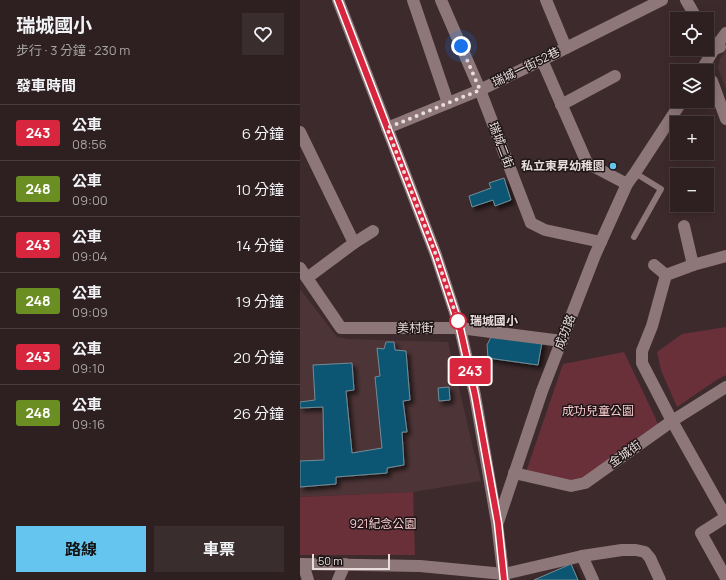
<!DOCTYPE html>
<html lang="zh-TW">
<head>
<meta charset="utf-8">
<style>
  :root { --surface:#2e2021; --page:#3a2d2e; --text:#f1f3f6; --muted:#a7a3a5; --line:#493e3f; --accent:#65c5ee }
  body { margin:0; font-family:Manrope,"Noto Sans TC",sans-serif; background:var(--page); color:var(--text); height:100vh; display:flex; flex-direction:column; font-size:15px; white-space:nowrap }
  * { box-sizing:border-box; margin:0 }
  p { font-size:13px; color:var(--muted) }
  .icon { flex:none; width:22px; height:22px; fill:none; stroke:currentColor; stroke-width:2; stroke-linecap:round; stroke-linejoin:round }
  .map { position:relative; flex:1; overflow:hidden }
  .details { display:flex; flex-direction:column; background:var(--surface); width:300px }
  .details>* { flex:none }
  .badge { padding:0 8px; border-radius:3px; font-size:14px; line-height:26px }
  .fabs { position:absolute; left:370px; top:12px; display:grid; gap:8px }
  .fabs a { display:grid; place-items:center; width:44px; height:44px; border-radius:0px; background:var(--surface); box-shadow:0 2px 10px #0003,0 0 0 1px var(--line); font-size:20px }
  .scale { position:absolute; left:12px; bottom:10px; width:78px; box-sizing:border-box; padding-left:4px; border:2px solid #e9dcdd; border-top:0; font-size:11px; line-height:14px; white-space:nowrap; color:#e9dcdd; -webkit-text-stroke:3px #1e1516; paint-order:stroke }
  .you { position:absolute; width:20px; height:20px; margin:-10px; border:3px solid #fff; border-radius:50%; background:#1a73e8; box-shadow:0 0 0 6px #1a73e833 }
  .map>.badge { position:absolute; translate:-50% -50%; box-shadow:0 0 0 2px #fff }
  h2 { padding:0 16px; font-size:15px; line-height:36px }
  .round { display:grid; place-items:center; flex:none; width:42px; height:42px; border-radius:0px; background:var(--page) }
  .overview { display:flex; align-items:center; justify-content:space-between; height:68px; padding:0 16px }
  h1 { font-size:19px; font-weight:700; line-height:30px }
  .action { display:flex; gap:8px; margin-top:auto; padding:8px 16px }
  .action a { flex:1; height:46px; border-radius:0px; background:var(--accent); color:#111; font-size:16px; font-weight:700; line-height:46px; text-align:center }
  .action a+a { background:var(--page); color:var(--text) }
  ul { padding:0; list-style:none }
  li { display:flex; align-items:center; gap:12px; height:56px; padding:0 16px; border-top:1px solid var(--line) }
  li div { flex:1 }
  li b { display:block; font-size:15px }
  li em { font-style:normal }
  li .badge { min-width:44px; font-weight:700; text-align:center }
  main { display:flex; flex:1; min-height:0 }
  .map>svg:first-child { display:block }
</style>
</head>
<body>
<main>
<section class="details">
<div class="overview"><div><h1>瑞城國小</h1><p>步行 · 3 分鐘 · 230 m</p></div><a class="round"><svg class="icon" aria-label="heart" viewBox="0 0 24 24"><path d="M12 20l-8-8c-3-5 5-10 8-4 3-6 11-1 8 4z"/></svg></a></div>
<h2>發車時間</h2>
<ul>
<li><span class="badge" style="background:#d7263d;color:#fff">243</span><div><b>公車</b><p>08:56</p></div><em>6 分鐘</em></li>
<li><span class="badge" style="background:#6b8e23;color:#fff">248</span><div><b>公車</b><p>09:00</p></div><em>10 分鐘</em></li>
<li><span class="badge" style="background:#d7263d;color:#fff">243</span><div><b>公車</b><p>09:04</p></div><em>14 分鐘</em></li>
<li><span class="badge" style="background:#6b8e23;color:#fff">248</span><div><b>公車</b><p>09:09</p></div><em>19 分鐘</em></li>
<li><span class="badge" style="background:#d7263d;color:#fff">243</span><div><b>公車</b><p>09:10</p></div><em>20 分鐘</em></li>
<li><span class="badge" style="background:#6b8e23;color:#fff">248</span><div><b>公車</b><p>09:16</p></div><em>26 分鐘</em></li>
</ul>
<div class="action"><a>路線</a><a>車票</a></div>
</section>
<div class="map">
<svg width="426" height="580" viewBox="0 0 426 580">
  <defs>
    <filter id="shadow"><feDropShadow dx="3.5" dy="3.5" stdDeviation="2" flood-color="#0009"/></filter>
  </defs>
  <rect width="100%" height="100%" fill="#3d2a2c"/>
  <g fill="#4d3437">
    <path d="M426 49V89L418 68 420 59Z"/>
    <path d="M0 289 37 337 48 339 148 342 181 481 113 492 0 497Z"/>
  </g>
  <g fill="#693039">
    <path d="M426 327V375L418 379 377 407 361 370 357 352 382 334Z"/>
    <path d="M324 352 356 419V421L358 423 355 433 276 485 226 472 263 364Z"/>
    <path d="M113 492 115 555H0V497Z"/>
  </g>
  <g fill="#075773" stroke="#768b95" filter="url(#shadow)">
    <path d="M204 178 211 200 195 206 193 200 172 207 169 196 191 188 189 183Z"/>
    <path d="M191 337 242 342 238 365 188 358 187 345Z"/>
    <path d="M86 342H94L95 350 106 351 110 400 103 401 107 432H102L104 465 87 468V473L36 477V484L0 487V461L24 460 23 407 0 408V402L15 400 13 365 52 363 54 390 46 391 52 453 82 448 75 377 80 376 77 348 84 349Z"/>
    <path d="M149 387 150 400 139 401 138 388Z"/>
    <path d="M271 564 278 580H234Z"/>
  </g>
  <g fill="none" stroke-linecap="round" stroke-linejoin="round">
    <path stroke="#8d7779" stroke-width="6" d="M334 237 361 189 335 173"/>
    <g stroke="#8d7779" stroke-width="12">
      <path d="M38 0 136 255 160 328 175 395 197 523 204 580"/>
      <path d="M113 0 148 103"/>
      <path d="M141 0 180 90 231 223 245 230 301 242"/>
      <path d="M246 0 266 48"/>
      <path d="M386 0 397 19"/>
      <path d="M407 37 414 49 420 47"/>
      <path d="M242 60 287 163 327 184"/>
      <path d="M401 71 414 49 426 33"/>
      <path d="M407 79 412 81 426 119"/>
      <path d="M261 105 315 76"/>
      <path d="M87 128 180 90 242 60 362 0"/>
      <path d="M0 132 54 243"/>
      <path d="M384 226 393 265 426 256"/>
      <path d="M354 265 366 275"/>
      <path d="M393 265 366 275 352 326 342 351V363L372 421 426 517 401 533 426 578"/>
      <path d="M0 268 41 328H160L262 341"/>
      <path d="M7 278 54 243 73 231"/>
      <path d="M214 473 271 486 285 483 372 421 426 387"/>
      <path d="M198 522 242 391 295 255 327 184 335 173 382 101"/>
      <path d="M282 556 293 580"/>
      <path d="M0 564 120 566 204 574 282 556 322 550H336L345 552 350 558 360 580"/>
      <path d="M3 564 8 580"/>
      <path d="M38 580 45 564"/>
    </g>
  </g>
  <g fill="none" stroke-linecap="round" stroke-linejoin="round">
    <defs>
      <path id="line" d="M38 0 136 255 160 328 175 395 198 523 204 580"/>
    </defs>
    <use href="#line" stroke="#fff" stroke-width="9"/>
    <use href="#line" stroke="#d7263d" stroke-width="6"/>
    <path stroke="#e9dcdd" stroke-width="4" stroke-dasharray="0 7.2" d="M158 321 136 255 87 128 180 90 161 46"/>
  </g>
  <circle fill="#65c5ee" stroke="#1e1516" stroke-width="1.5" cx="313" cy="166" r="4"/>
  <circle fill="#fff" stroke="#d7263d" stroke-width="2" cx="158" cy="321" r="8"/>
  <g text-anchor="middle" stroke-width="3" stroke-linejoin="round" paint-order="stroke">
    <g font-size="12" fill="#e9dcdd" stroke="#1e1516">
      <text transform="translate(226 67) rotate(-26)" y="4">瑞城一街52巷</text>
      <text transform="translate(201 145) rotate(69)" y="4">瑞城二街</text>
      <text x="115" y="332">美村街</text>
      <text transform="translate(265 332) rotate(-69)" y="4">成功路</text>
      <text transform="translate(325 454) rotate(-36)" y="4">金城街</text>
    </g>
    <g font-size="12" font-weight="bold" fill="#e9dcdd" stroke="#1e1516" text-anchor="end">
      <text x="305" y="170">私立東昇幼稚園</text>
    </g>
    <g font-size="12" font-weight="bold" fill="#e9dcdd" stroke="#1e1516" text-anchor="start">
      <text x="170" y="325">瑞城國小</text>
    </g>
    <g font-size="12" fill="#facbcf" stroke="#1e1516">
      <text x="298" y="415">成功兒童公園</text>
      <text x="83" y="528">921紀念公園</text>
    </g>
  </g>
</svg>
<div class="fabs">
<a><svg class="icon" aria-label="locate" viewBox="0 0 24 24"><circle cx="12" cy="12" r="6"/><path d="M12 2v4M12 18v4M2 12h4M18 12h4"/></svg></a>
<a><svg class="icon" aria-label="layers" viewBox="0 0 24 24"><path d="M12 4l9 5-9 5-9-5zM3 14l9 5 9-5"/></svg></a>
<a>+</a>
<a>−</a>
</div>
<div class="scale">50 m</div>
<div class="you" style="left:161px;top:46px"></div>
<b class="badge" style="left:170px;top:371px;background:#d7263d;color:#fff">243</b>
</div>
</main>
</body>
</html>
